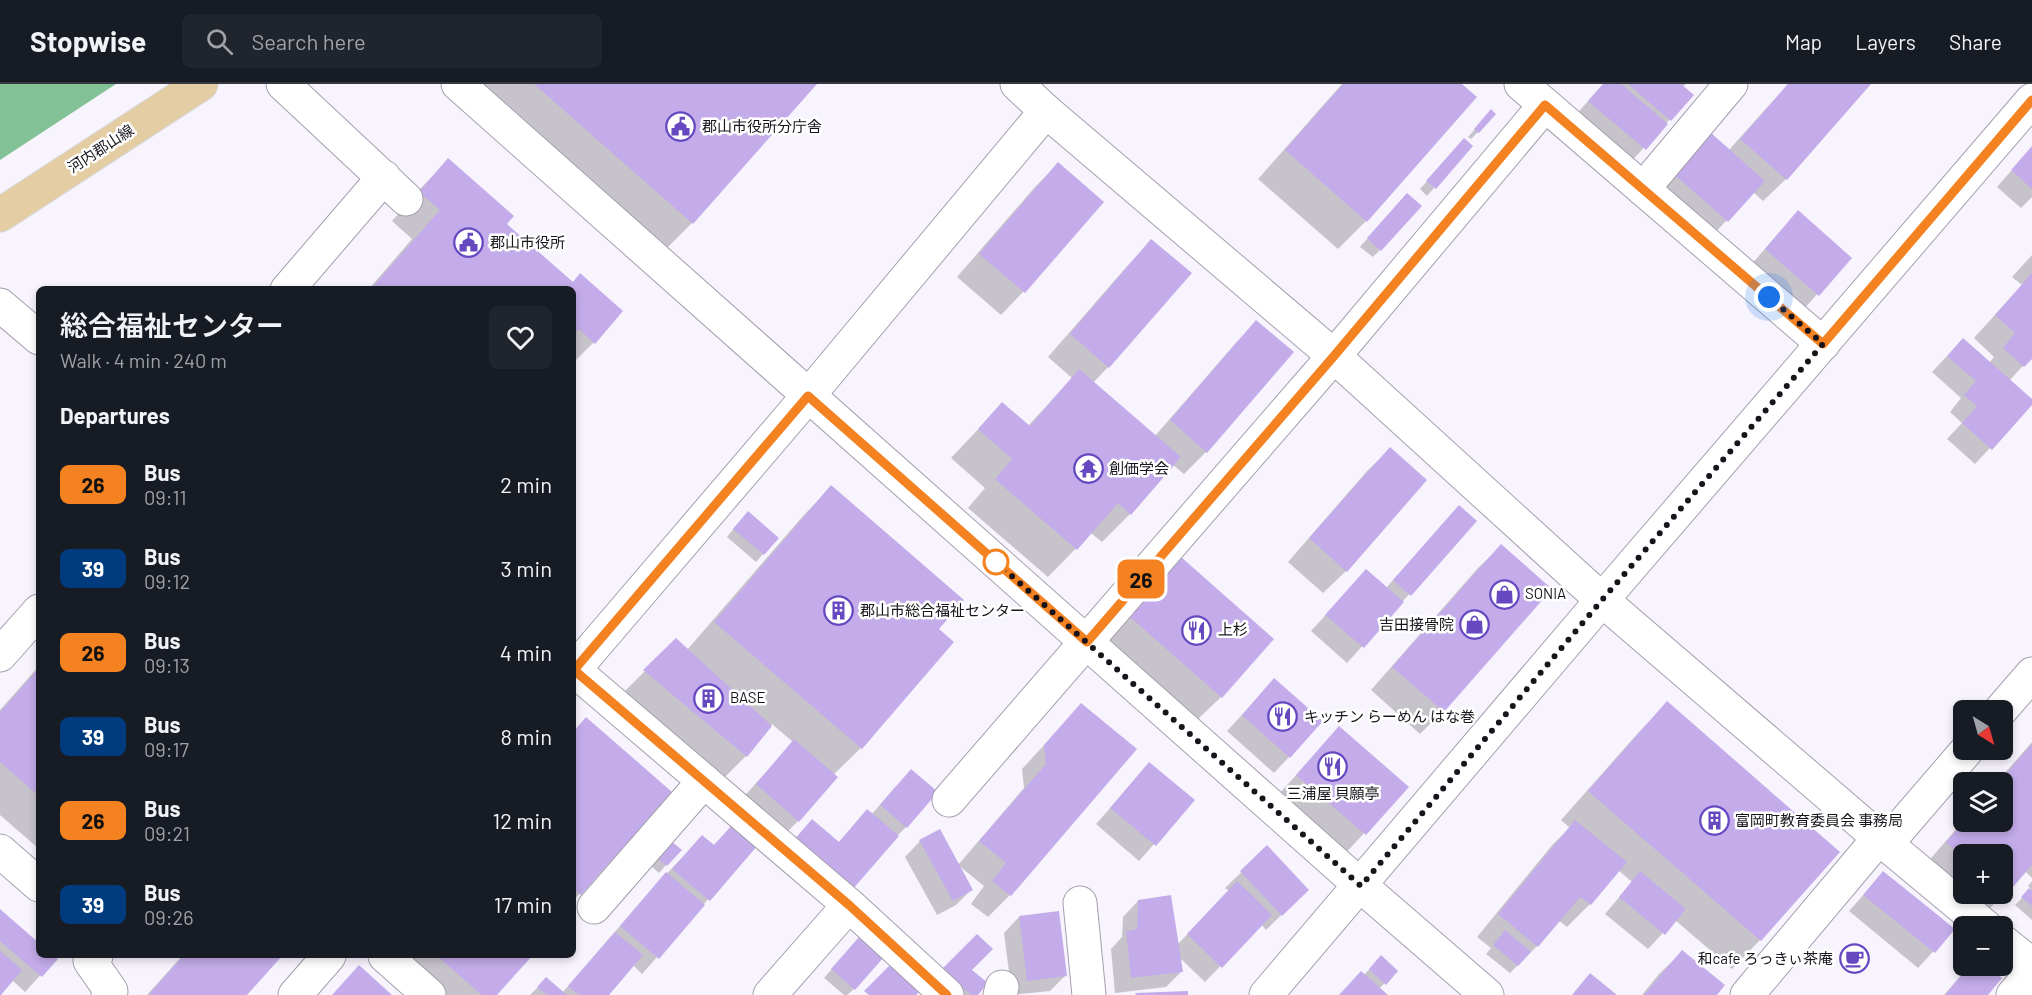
<!DOCTYPE html>
<html lang="en">
<head>
<meta charset="utf-8">
<style>
  :root { --surface:#171b24; --page:#20242c; --text:#f1f3f6; --muted:#9ea1a6; --line:#363941 }
  body { margin:0; font-family:Barlow,"Noto Sans JP",sans-serif; background:var(--page); color:var(--text); height:100vh; display:flex; flex-direction:column; font-size:22px; white-space:nowrap }
  * { box-sizing:border-box; margin:0 }
  p { font-size:20px; color:var(--muted) }
  .icon { flex:none; width:33px; height:33px; fill:none; stroke:currentColor; stroke-width:2; stroke-linecap:round; stroke-linejoin:round }
  .map { position:relative; flex:1; overflow:hidden }
  .sheet { position:absolute; left:36px; top:202px; width:540px; height:672px; display:flex; flex-direction:column; background:var(--surface); border-radius:9px; box-shadow:0 3px 9px #0003 }
  .sheet>* { flex:none }
  .badge { padding:0 12px; border-radius:9px; font-size:21px; line-height:39px }
  .needle { width:39px; rotate:143deg }
  .controls { position:absolute; left:1953px; top:616px; display:grid; gap:12px }
  .controls a { display:grid; place-items:center; width:60px; height:60px; border-radius:9px; background:var(--surface); box-shadow:0 3px 9px #0003; font-size:30px }
  .you { position:absolute; width:30px; height:30px; margin:-15px; border:4px solid #fff; border-radius:50%; background:#1a73e8; box-shadow:0 0 0 9px #1a73e833 }
  .map>.badge { position:absolute; translate:-50% -50%; box-shadow:0 0 0 3px #fff }
  h2 { padding:0 24px; font-size:22px; line-height:54px }
  .round { display:grid; place-items:center; flex:none; width:63px; height:63px; border-radius:9px; background:var(--page) }
  .summary { display:flex; align-items:center; justify-content:space-between; height:102px; padding:0 24px }
  h1 { font-size:28px; font-weight:600; line-height:45px }
  ul { padding:0; list-style:none }
  li { display:flex; align-items:center; gap:18px; height:84px; padding:0 24px }
  li div { flex:1 }
  li b { display:block; font-size:22px }
  li em { font-style:normal }
  li .badge { min-width:66px; font-weight:700; text-align:center }
  header { display:flex; align-items:center; gap:36px; box-sizing:border-box; height:84px; padding:0 30px; background:var(--surface); border-bottom:2px solid var(--line) }
  header strong { font-size:28px }
  nav { display:flex; gap:33px; margin-inline-start:auto; font-size:21px }
  .search { width:420px; height:54px; background:var(--page); display:flex; align-items:center; gap:15px; box-sizing:border-box; padding:0 21px; border-radius:9px; color:var(--muted); font-size:22px }
  .map>svg:first-child { display:block }
</style>
</head>
<body>
<header>
<strong>Stopwise</strong>
<div class="search"><svg class="icon" aria-label="search" viewBox="0 0 24 24"><circle cx="10" cy="10" r="6"/><path d="M15 15l6 6"/></svg>Search here</div>
<nav><a>Map</a><a>Layers</a><a>Share</a></nav>
</header>
<div class="map">
<svg width="2032" height="911" viewBox="0 0 2032 911">
  <rect width="100%" height="100%" fill="#f8f4fe"/>
  <path fill="#83c196" d="M0 0H116L0 76Z"/>
  <g fill="#0003" fill-rule="evenodd">
    <path d="M474 0H815L692 139 664 167Z"/>
    <path d="M1342 0H1460L1366 137 1338 165 1258 95Z"/>
    <path d="M1603 0H1686L1682 3 1692 11 1629 80 1574 33Z"/>
    <path d="M1788 0H1869L1786 95 1763 117 1753 108 1712 152 1661 107 1695 67H1728Z"/>
    <path d="M1484 35 1478 48 1471 55 1468 53Z"/>
    <path d="M1471 62 1427 112 1420 105 1457 64Z"/>
    <path d="M2032 63V113L2021 124 1997 103Z"/>
    <path d="M448 76 504 140 572 199 594 258 573 279V206H368L412 155 392 137 420 105Z"/>
    <path d="M1058 80 1101 118 1023 208 1001 231 957 193 1035 103Z"/>
    <path d="M1400 118 1380 166 1373 173 1360 163Z"/>
    <path d="M1783 144 1850 174 1802 227 1751 181Z"/>
    <path d="M1151 157 1108 283 1093 299 1155 352 1234 261 1256 238 1206 368 1184 390 1173 381 1130 430 1102 458 1091 449 1048 493 968 424 985 404 951 374 1002 320 1028 342 1072 294 1048 273 1129 180Z"/>
    <path d="M2032 171V272L2009 297 2032 319 1975 380 1947 355 1962 339 1950 328 1961 314 1932 288 1947 272 1989 279 1994 273 1974 254 2022 201 2012 193Z"/>
    <path d="M1390 365 1346 487 1323 509 1288 478 1367 387Z"/>
    <path d="M831 403 937 545 952 558 861 664 833 691 798 737 783 752 741 716 793 658 772 640 746 672 724 694 622 610 676 556 687 566 803 432Z"/>
    <path d="M1459 423 1475 437 1347 579 1311 547 1366 487 1386 504Z"/>
    <path d="M740 437 763 470 756 478 727 453Z"/>
    <path d="M1501 462 1550 505 1443 627 1420 650 1371 606 1478 484Z"/>
    <path d="M1158 498 1221 613 1198 635 1108 556Z"/>
    <path d="M39 582V765L0 731V626Z"/>
    <path d="M1274 596 1289 673 1274 689 1227 647Z"/>
    <path d="M1667 619 1838 768 1760 856 1732 885 1675 836 1648 865 1605 830 1632 798 1618 786 1590 820 1567 843 1558 836 1537 862 1510 889 1486 870 1491 864 1477 853 1553 760 1570 744 1561 736 1639 648Z"/>
    <path d="M1081 621 1010 811 988 833 971 820 984 802 958 781 1024 704 1022 685Z"/>
    <path d="M1340 644 1407 703 1342 773 1275 714Z"/>
    <path d="M573 649 670 708 573 817Z"/>
    <path d="M2032 658V794L2025 787 1977 838 1919 788 1964 736V738H2002V699H1996ZM1964 771H2002V810H1964Z"/>
    <path d="M1149 680 1193 716 1139 777 1096 740Z"/>
    <path d="M896 702 906 743 894 755 779 772 812 737 838 759 867 727 872 730Z"/>
    <path d="M733 742 756 761 642 890 633 881 607 911H530L546 895 562 909 651 806 702 753 713 762Z"/>
    <path d="M920 757 971 806 956 821 937 831 905 773Z"/>
    <path d="M1267 763 1307 806 1266 846 1261 840 1205 898 1179 873 1181 888 1166 903 1115 909 1111 865 1122 853 1123 833 1138 817 1177 861 1229 807 1225 804Z"/>
    <path d="M664 767 666 781 659 789 651 782Z"/>
    <path d="M1883 789 1953 846 1918 884 1849 827Z"/>
    <path d="M2032 797V836L2015 821 2031 805 2028 802Z"/>
    <path d="M0 827 39 861V872H51L55 875 25 908 12 896 0 910Z"/>
    <path d="M1019 833 1065 892 1050 907 1012 911 1004 849Z"/>
    <path d="M851 863 881 874 854 905 847 911H844L824 894Z"/>
    <path d="M1682 868 1715 911H1642L1659 890Z"/>
    <path d="M182 872H280L245 911H147Z"/>
    <path d="M389 872H530L495 911H434Z"/>
    <path d="M1381 873 1396 887 1379 905 1386 911H1339L1364 891Z"/>
    <path d="M1969 882H1985L1986 911H1944Z"/>
    <path d="M970 887 976 911H933Z"/>
  </g>
  <g fill="#c3ace9">
    <path d="M534 0H817L693 140Z"/>
    <path d="M1343 0H1462L1477 13 1367 138 1285 66Z"/>
    <path d="M1603 0H1621L1668 40 1646 66 1588 17Z"/>
    <path d="M1628 0H1681L1694 11 1671 37Z"/>
    <path d="M1788 0H1871L1787 96 1740 55Z"/>
    <path d="M1491 25 1496 30 1479 49 1474 45Z"/>
    <path d="M1711 49 1765 97 1728 138 1675 91Z"/>
    <path d="M1464 54 1473 62 1436 105 1426 97Z"/>
    <path d="M2032 62V105L2011 86Z"/>
    <path d="M448 74 514 132 507 140 549 177 573 198 580 189 623 227 595 260 579 245 573 252V206H370L440 126 419 108Z"/>
    <path d="M1058 78 1104 118 1025 209 979 170Z"/>
    <path d="M1407 109 1422 122 1381 167 1367 154Z"/>
    <path d="M1798 126 1852 174 1819 212 1765 165Z"/>
    <path d="M1151 155 1192 189 1109 284 1070 250Z"/>
    <path d="M2032 189V275L2024 283 2003 264 2015 249 1995 231Z"/>
    <path d="M1256 236 1294 268 1207 369 1170 336Z"/>
    <path d="M1963 254 2032 315V321L1992 366 1962 339 1977 322 1964 311 1976 297 1947 272Z"/>
    <path d="M1079 285 1181 373 1131 431 1118 419 1077 466 995 395 1012 375 978 345 1002 318 1030 342Z"/>
    <path d="M1390 363 1427 396 1347 488 1309 454Z"/>
    <path d="M831 401 964 516 939 545 954 558 862 665 714 538Z"/>
    <path d="M1459 421 1477 437 1411 512 1393 496Z"/>
    <path d="M748 427 779 454 764 471 733 445Z"/>
    <path d="M1501 460 1552 505 1444 628 1392 583Z"/>
    <path d="M1181 473 1274 555 1222 614 1129 532Z"/>
    <path d="M1366 485 1404 518 1364 564 1325 531Z"/>
    <path d="M676 554 772 642 747 673 643 586Z"/>
    <path d="M39 584V712L0 678V628Z"/>
    <path d="M1274 594 1323 637 1290 674 1242 631Z"/>
    <path d="M1667 617 1840 768 1761 857 1588 707Z"/>
    <path d="M1081 619 1137 665 1011 812 992 797 1006 779 979 757 1046 680 1044 661Z"/>
    <path d="M586 633 672 708 581 811 573 804V648Z"/>
    <path d="M1339 642 1409 703 1366 751 1296 691Z"/>
    <path d="M794 655 838 693 799 738 756 700Z"/>
    <path d="M2032 660V781L2006 811 2002 808V771H1964V774L1946 758 1964 738H2002V699H1998Z"/>
    <path d="M1149 678 1195 716 1156 762 1110 724Z"/>
    <path d="M911 685 938 708 907 744 880 721Z"/>
    <path d="M867 725 899 752 852 806 794 756 812 735 839 758Z"/>
    <path d="M1575 736 1627 778 1591 821 1580 813 1538 863 1498 830Z"/>
    <path d="M733 740 758 761 710 817 672 785 702 751 714 761Z"/>
    <path d="M940 745 973 806 953 817 919 756Z"/>
    <path d="M671 757 682 766 667 782 657 774Z"/>
    <path d="M1267 761 1309 806 1282 832 1240 787Z"/>
    <path d="M1640 787 1686 825 1665 851 1619 813Z"/>
    <path d="M1883 787 1955 845 1935 869 1863 811Z"/>
    <path d="M666 788 705 821 659 875 620 842Z"/>
    <path d="M1237 797 1272 831 1222 884 1187 850Z"/>
    <path d="M2029 804 2032 807V822L2021 813Z"/>
    <path d="M1171 811 1183 888 1131 894 1126 847 1137 845 1138 816Z"/>
    <path d="M0 825 39 859V872H53L58 875 42 893 0 857Z"/>
    <path d="M1059 827 1067 892 1027 897 1019 832Z"/>
    <path d="M1505 846 1531 868 1518 882 1493 861Z"/>
    <path d="M615 848 643 871 609 911H579L568 902Z"/>
    <path d="M977 850 993 865 972 886 988 899 978 911H972L940 887Z"/>
    <path d="M859 853 883 874 855 906 831 885Z"/>
    <path d="M1682 866 1725 901 1717 911H1644Z"/>
    <path d="M0 867 22 886 1 911H0Z"/>
    <path d="M1381 871 1398 887 1386 901 1369 885Z"/>
    <path d="M183 872H282L247 911H153L150 909Z"/>
    <path d="M437 872H532L497 911H482Z"/>
    <path d="M893 878 921 906 916 911H869L864 907Z"/>
    <path d="M359 881 392 911H332Z"/>
    <path d="M1969 882H1987L2002 894 1988 911H1945Z"/>
    <path d="M1361 887 1388 911H1339Z"/>
    <path d="M1590 889 1617 911H1572Z"/>
    <path d="M546 893 567 911H547L537 903Z"/>
    <path d="M1188 907V911H1136L1135 909Z"/>
  </g>
  <g fill="none" stroke-linecap="round" stroke-linejoin="round">
    <defs>
      <g id="minor">
        <path d="M283 0 406 115"/>
        <path d="M458 0 1361 802 1487 911"/>
        <path d="M1017 0 1046 27 1334 272 1602 516 1879 754"/>
        <path d="M1521 0 1823 260"/>
        <path d="M1643 105 1731 0"/>
        <path d="M287 206 384 93"/>
        <path d="M0 221 39 254"/>
        <path d="M0 571 39 527"/>
        <path d="M574 586 849 821 947 911"/>
        <path d="M573 587 808 312 1046 27"/>
        <path d="M2000 627 2032 590"/>
        <path d="M949 716 1334 272 1545 21"/>
        <path d="M1887 759 1967 666"/>
        <path d="M0 767 39 801"/>
        <path d="M1080 819 1089 911"/>
        <path d="M594 823 704 697"/>
        <path d="M2002 857 2032 881"/>
        <path d="M96 872 90 877 111 907 108 911"/>
        <path d="M385 872 429 911"/>
        <path d="M295 911 329 872"/>
        <path d="M770 911 849 821"/>
        <path d="M1000 911 1002 903"/>
        <path d="M1266 911 1602 516 2032 16"/>
        <path d="M1747 911 1879 754 1986 843"/>
        <path d="M2013 911 2032 889"/>
      </g>
      <path id="major" d="M0 131 201 0"/>
    </defs>
    <use href="#minor" stroke="#a59fae" stroke-width="35"/>
    <use href="#major" stroke="#d5d5d6" stroke-width="35"/>
    <use href="#minor" stroke="#fff" stroke-width="33"/>
    <use href="#major" stroke="#e5cda3" stroke-width="33"/>
  </g>
  <g fill="none" stroke-linecap="round" stroke-linejoin="round">
    <defs>
      <path id="line" d="M947 911 849 821 574 586 808 312 1087 558 1334 272 1545 21 1823 260 2032 16"/>
    </defs>
    <use href="#line" stroke="#fff" stroke-width="14"/>
    <use href="#line" stroke="#f58220" stroke-width="9"/>
    <path stroke="#17151b" stroke-width="6" stroke-dasharray="0 10.8" d="M996 478 1361 802 1602 516 1823 260 1769 213"/>
  </g>
  <defs>
    <symbol id="civic-ring" viewBox="-11 -11 22 22"><circle r="9.5" fill="#fff" stroke="#6648c0" stroke-width="1.5"/><path d="M-.6-6.5H3V-4.5H.6V-3L4-1V1h2V6H-6V1h2V-1L-.6-3ZM-1.2 2.5V6h2.4V2.5Z" fill="#6648c0"/></symbol>
    <symbol id="temple-ring" viewBox="-11 -11 22 22"><circle r="9.5" fill="#fff" stroke="#6648c0" stroke-width="1.5"/><path d="M0-6L5-2H3V0L6.5 2.5H4V6H1.5V3h-3V6H-4V2.5H-6.5L-3 0V-2H-5Z" fill="#6648c0"/></symbol>
    <symbol id="shop-ring" viewBox="-11 -11 22 22"><circle r="9.5" fill="#fff" stroke="#6648c0" stroke-width="1.5"/><path d="M-5-2.5h2.3a2.7 3.5 0 0 1 5.4 0H5L5.5 6h-11ZM-1.5-2.5h3a1.5 2.3 0 0 0-3 0Z" fill="#6648c0"/></symbol>
    <symbol id="building-ring" viewBox="-11 -11 22 22"><circle r="9.5" fill="#fff" stroke="#6648c0" stroke-width="1.5"/><path d="M-4-6H4V6H1V3H-1V6H-4ZM-2.5-4.3h1.7v1.8h-1.7ZM.8-4.3h1.7v1.8H.8ZM-2.5-1h1.7V.8h-1.7ZM.8-1h1.7V.8H.8Z" fill="#6648c0"/></symbol>
    <symbol id="restaurant-ring" viewBox="-11 -11 22 22"><circle r="9.5" fill="#fff" stroke="#6648c0" stroke-width="1.5"/><path d="M-5-6h1v4h1v-4h1v4h1v-4h1v5L-1.5 .5V6h-2V.5L-5-1ZM5-6V6H3V1.5H1.5Q1.5-4 5-6Z" fill="#6648c0"/></symbol>
    <symbol id="cafe-ring" viewBox="-11 -11 22 22"><circle r="9.5" fill="#fff" stroke="#6648c0" stroke-width="1.5"/><path d="M-5.5-4.5H6V0H3Q3 3.5 0 3.5H-2.5Q-5.5 3.5-5.5 0ZM3-3.2v2h1.7v-2ZM-6 4.5H4V6H-6Z" fill="#6648c0"/></symbol>
  </defs>
  <g fill-rule="evenodd">
    <use href="#civic-ring" x="664" y="26" width="33" height="33"/>
    <use href="#civic-ring" x="452" y="142" width="33" height="33"/>
    <use href="#temple-ring" x="1072" y="368" width="33" height="33"/>
    <use href="#shop-ring" x="1488" y="494" width="33" height="33"/>
    <use href="#building-ring" x="822" y="510" width="33" height="33"/>
    <use href="#shop-ring" x="1458" y="524" width="33" height="33"/>
    <use href="#restaurant-ring" x="1180" y="530" width="33" height="33"/>
    <use href="#building-ring" x="692" y="598" width="33" height="33"/>
    <use href="#restaurant-ring" x="1266" y="616" width="33" height="33"/>
    <use href="#restaurant-ring" x="1316" y="666" width="33" height="33"/>
    <use href="#building-ring" x="1698" y="720" width="33" height="33"/>
    <use href="#cafe-ring" x="1838" y="858" width="33" height="33"/>
  </g>
  <circle fill="#fff" stroke="#f58220" stroke-width="3" cx="996" cy="478" r="12"/>
  <g text-anchor="middle" stroke-width="5" stroke-linejoin="round" paint-order="stroke">
    <g font-size="15" fill="#17151b" stroke="#fff" text-anchor="start">
      <text x="702" y="48">郡山市役所分庁舎</text>
      <text x="490" y="164">郡山市役所</text>
      <text x="1109" y="390">創価学会</text>
      <text x="1525" y="515">SONIA</text>
      <text x="860" y="532">郡山市総合福祉センター</text>
      <text x="1454" y="546" text-anchor="end">吉田接骨院</text>
      <text x="1218" y="551">上杉</text>
      <text x="730" y="619">BASE</text>
      <text x="1304" y="638">キッチン らーめん はな巻</text>
      <text x="1333" y="715" text-anchor="middle">三浦屋 貝願亭</text>
      <text x="1735" y="742">富岡町教育委員会 事務局</text>
      <text x="1833" y="880" text-anchor="end">和cafe ろっきぃ茶庵</text>
    </g>
    <g font-size="15" fill="#17151b" stroke="#fff">
      <text transform="translate(101 65) rotate(-33)" y="5">河内郡山線</text>
    </g>
  </g>
</svg>
<div class="controls">
<a><svg class="needle" viewBox="-14 -14 28 28"><path d="M0-13l5 13h-10z" fill="#e53935"/><path d="M0 13l5-13h-10z" fill="#9ea1a6"/></svg></a>
<a><svg class="icon" aria-label="layers" viewBox="0 0 24 24"><path d="M12 4l9 5-9 5-9-5zM3 14l9 5 9-5"/></svg></a>
<a>+</a>
<a>−</a>
</div>
<div class="you" style="left:1769px;top:213px"></div>
<b class="badge" style="left:1141px;top:495px;background:#f58220;color:#111">26</b>
<section class="sheet">
<div class="summary"><div><h1>総合福祉センター</h1><p>Walk · 4 min · 240 m</p></div><a class="round"><svg class="icon" aria-label="heart" viewBox="0 0 24 24"><path d="M12 20l-8-8c-3-5 5-10 8-4 3-6 11-1 8 4z"/></svg></a></div>
<h2>Departures</h2>
<ul>
<li><span class="badge" style="background:#f58220;color:#111">26</span><div><b>Bus</b><p>09:11</p></div><em>2 min</em></li>
<li><span class="badge" style="background:#003b80;color:#fff">39</span><div><b>Bus</b><p>09:12</p></div><em>3 min</em></li>
<li><span class="badge" style="background:#f58220;color:#111">26</span><div><b>Bus</b><p>09:13</p></div><em>4 min</em></li>
<li><span class="badge" style="background:#003b80;color:#fff">39</span><div><b>Bus</b><p>09:17</p></div><em>8 min</em></li>
<li><span class="badge" style="background:#f58220;color:#111">26</span><div><b>Bus</b><p>09:21</p></div><em>12 min</em></li>
<li><span class="badge" style="background:#003b80;color:#fff">39</span><div><b>Bus</b><p>09:26</p></div><em>17 min</em></li>
</ul>
</section>
</div>
</body>
</html>
